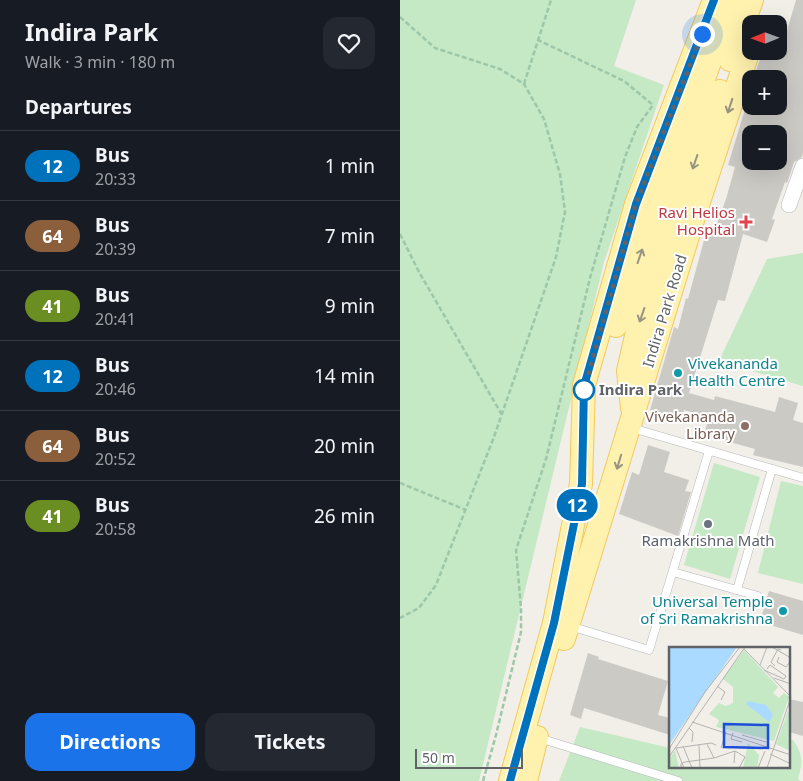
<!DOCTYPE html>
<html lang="en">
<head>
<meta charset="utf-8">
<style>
  :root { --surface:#171b24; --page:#242831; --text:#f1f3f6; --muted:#9ea1a6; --line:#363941; --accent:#1a73e8 }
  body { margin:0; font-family:"Noto Sans",sans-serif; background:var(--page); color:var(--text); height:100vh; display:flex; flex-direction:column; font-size:19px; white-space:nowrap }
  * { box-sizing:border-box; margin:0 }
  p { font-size:16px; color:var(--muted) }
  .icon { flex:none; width:28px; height:28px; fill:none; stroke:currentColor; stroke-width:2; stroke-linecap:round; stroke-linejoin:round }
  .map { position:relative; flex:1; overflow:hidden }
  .details { display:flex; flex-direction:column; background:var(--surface); width:400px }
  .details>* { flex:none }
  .badge { padding:0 10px; border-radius:16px; font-size:18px; line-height:32px }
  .needle { width:32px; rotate:269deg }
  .controls { position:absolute; left:342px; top:15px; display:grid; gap:10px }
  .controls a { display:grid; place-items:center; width:45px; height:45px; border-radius:10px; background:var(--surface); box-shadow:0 5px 20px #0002; font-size:25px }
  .scale { position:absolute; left:15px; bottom:12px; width:108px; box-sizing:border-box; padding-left:5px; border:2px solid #5f6368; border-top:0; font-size:14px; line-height:18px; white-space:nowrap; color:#5f6368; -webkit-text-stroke:4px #fff; paint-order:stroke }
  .you { position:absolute; width:25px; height:25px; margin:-12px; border:4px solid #fff; border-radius:50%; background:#1a73e8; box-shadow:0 0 0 8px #1a73e833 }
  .map>.badge { position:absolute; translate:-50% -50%; box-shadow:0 0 0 2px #fff }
  h2 { padding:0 25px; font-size:19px; line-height:45px }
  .round { display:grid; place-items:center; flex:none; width:52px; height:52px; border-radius:15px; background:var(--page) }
  .head { display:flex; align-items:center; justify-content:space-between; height:85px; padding:0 25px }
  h1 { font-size:24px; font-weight:700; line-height:38px }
  .button { display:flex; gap:10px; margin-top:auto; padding:10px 25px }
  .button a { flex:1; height:58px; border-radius:15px; background:var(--accent); color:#fff; font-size:20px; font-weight:700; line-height:58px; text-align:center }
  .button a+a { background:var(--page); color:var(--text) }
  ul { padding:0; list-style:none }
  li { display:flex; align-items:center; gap:15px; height:70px; padding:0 25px; border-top:1px solid var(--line) }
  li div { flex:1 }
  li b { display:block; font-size:19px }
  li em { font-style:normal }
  li .badge { min-width:55px; font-weight:700; text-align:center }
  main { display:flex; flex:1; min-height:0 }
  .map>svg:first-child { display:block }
</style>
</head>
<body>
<main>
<section class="details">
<div class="head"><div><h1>Indira Park</h1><p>Walk · 3 min · 180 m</p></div><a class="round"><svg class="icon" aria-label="heart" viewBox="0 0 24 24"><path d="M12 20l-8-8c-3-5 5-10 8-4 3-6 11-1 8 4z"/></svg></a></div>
<h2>Departures</h2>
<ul>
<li><span class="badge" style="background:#0072bc;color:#fff">12</span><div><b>Bus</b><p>20:33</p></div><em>1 min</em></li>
<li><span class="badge" style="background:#8b5e3c;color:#fff">64</span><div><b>Bus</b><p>20:39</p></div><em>7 min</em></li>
<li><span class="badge" style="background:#6b8e23;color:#fff">41</span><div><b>Bus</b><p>20:41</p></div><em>9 min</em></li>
<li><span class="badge" style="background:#0072bc;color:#fff">12</span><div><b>Bus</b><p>20:46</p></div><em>14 min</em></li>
<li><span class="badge" style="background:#8b5e3c;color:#fff">64</span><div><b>Bus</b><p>20:52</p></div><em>20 min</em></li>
<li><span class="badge" style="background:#6b8e23;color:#fff">41</span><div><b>Bus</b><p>20:58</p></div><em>26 min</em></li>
</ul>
<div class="button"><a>Directions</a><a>Tickets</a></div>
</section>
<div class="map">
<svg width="403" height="781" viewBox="0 0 403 781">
  <rect width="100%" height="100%" fill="#f1efe8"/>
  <g fill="#c5e8c5">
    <path d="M0 0H236L214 66 264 85 204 262 79 781H0Z"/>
    <path d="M403 253V386L319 361 367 259Z"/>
    <path d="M314 463 360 477 330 579 284 565Z"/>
    <path d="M381 481 403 486V584L358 573Z"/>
    <path d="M180 727 270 748V767H389V741L393 740C403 755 403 761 398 779L401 781H159Z"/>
  </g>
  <g fill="#cccac5" fill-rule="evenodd">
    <path d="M396 0H403V153L402 157 394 162 387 183 385 182 372 219 375 220 367 242 343 234 325 301 318 300 289 393 314 400 315 396 375 412 379 397 398 403 393 420 403 423V467L353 455 355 449 304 435 309 417 284 410 281 419 250 410 274 327 278 329 286 298 288 299 306 233 313 234 326 199 335 167 328 165 346 106H379V79H353L363 51H379V35L385 37ZM351 134H379V161H351Z"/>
    <path d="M248 445 270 452 264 472 289 480 285 491 291 492 278 536 219 514 232 472 239 475Z"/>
    <path d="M369 591 403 601V635L360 622Z"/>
    <path d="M188 653 199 657 198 659 268 681 258 715 270 718V735L184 708 181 719 170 715Z"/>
    <path d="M389 699 403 702V736L389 732Z"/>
  </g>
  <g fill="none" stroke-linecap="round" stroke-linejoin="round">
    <defs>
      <g id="service">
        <path d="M232 428 403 478"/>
        <path d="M273 572 358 596"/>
        <path d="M337 590 372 469"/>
        <path d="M170 626 249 650 309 451"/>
        <path d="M139 738 278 781"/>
      </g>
      <path id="minor" d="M389 205 403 166"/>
      <g id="primary">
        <path d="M330 60 352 0"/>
        <path d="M216 326 332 0"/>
        <path d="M232 408 228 371 238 327 320 91"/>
        <path d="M164 639 293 220 351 44"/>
        <path d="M110 781 154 623 181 484 184 385 236 204 314 0"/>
        <path d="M126 781 137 737"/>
      </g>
    </defs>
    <use href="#service" stroke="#b5b8bc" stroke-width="9"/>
    <use href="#minor" stroke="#b5b8bc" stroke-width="16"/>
    <use href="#primary" stroke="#f2c960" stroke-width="24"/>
    <g stroke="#9cc7a9" stroke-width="2.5" stroke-dasharray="5 2.5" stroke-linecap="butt">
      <path d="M0 17 35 48 100 69 124 84 144 119 160 174 165 212 156 257 132 327 94 437 36 585 19 608 0 618"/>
      <path d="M124 84 151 0"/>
      <path d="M0 234 19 272 102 415"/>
      <path d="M0 483 66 510"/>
      <path d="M83 781 96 735 121 632V608L116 550 146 459 190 278 225 157 237 127 253 105 224 81 138 40"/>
    </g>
    <use href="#service" stroke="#fff" stroke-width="8"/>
    <use href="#minor" stroke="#fff" stroke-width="15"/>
    <use href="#primary" stroke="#fff2af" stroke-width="22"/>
  </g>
  <defs><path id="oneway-shaft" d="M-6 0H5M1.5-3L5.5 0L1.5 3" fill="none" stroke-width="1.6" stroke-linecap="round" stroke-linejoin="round" transform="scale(1.25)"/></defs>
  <g stroke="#979581">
    <use href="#oneway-shaft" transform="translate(330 106) rotate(108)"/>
    <use href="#oneway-shaft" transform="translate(295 162) rotate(109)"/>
    <use href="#oneway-shaft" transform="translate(240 256) rotate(-71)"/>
    <use href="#oneway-shaft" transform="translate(242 315) rotate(109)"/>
    <use href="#oneway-shaft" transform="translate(219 462) rotate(107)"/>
  </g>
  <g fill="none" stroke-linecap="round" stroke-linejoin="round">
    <defs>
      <path id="line" d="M110 781 154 623 182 484 184 386 236 204 314 0"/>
    </defs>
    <use href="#line" stroke="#fff" stroke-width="11"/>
    <use href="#line" stroke="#0072bc" stroke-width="8"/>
    <path stroke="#5f6368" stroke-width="5" stroke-dasharray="0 9" d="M184 390 236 204 302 34"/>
  </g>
  <path fill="#e0444e" stroke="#fff" stroke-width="2" d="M343.5 214.5h5v5h5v5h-5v5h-5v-5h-5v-5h5z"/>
  <g fill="#0f9aa8" stroke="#fff" stroke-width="2">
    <circle cx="278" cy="373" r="5"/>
    <circle cx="383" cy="611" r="5"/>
  </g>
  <circle fill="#fff" stroke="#0072bc" stroke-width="2.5" cx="184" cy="390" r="10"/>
  <circle fill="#8d6e63" stroke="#fff" stroke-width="2" cx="345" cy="426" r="5"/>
  <circle fill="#6b7280" stroke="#fff" stroke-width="2" cx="308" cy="524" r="5"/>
  <g text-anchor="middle" stroke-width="4" stroke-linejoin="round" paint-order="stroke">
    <g font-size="15" fill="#be3a42" stroke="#fff" text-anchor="end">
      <text x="335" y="218">Ravi Helios<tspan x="335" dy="17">Hospital</tspan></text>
    </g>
    <g font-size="15" fill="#5f6368" stroke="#fff">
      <text transform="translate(265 311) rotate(-73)" y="5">Indira Park Road</text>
    </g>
    <g font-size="15" fill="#0d838f" stroke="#fff" text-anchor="start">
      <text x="288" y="369">Vivekananda<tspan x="288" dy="17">Health Centre</tspan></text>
      <text x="373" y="607" text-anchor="end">Universal Temple<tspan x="373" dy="17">of Sri Ramakrishna</tspan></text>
    </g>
    <g font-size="15" font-weight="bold" fill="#5f6368" stroke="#fff" text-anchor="start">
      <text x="199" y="395">Indira Park</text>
    </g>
    <g font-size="15" fill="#785e54" stroke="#fff" text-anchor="end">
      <text x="335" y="422">Vivekananda<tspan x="335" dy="17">Library</tspan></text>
    </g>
    <g font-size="15" fill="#5b616d" stroke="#fff">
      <text x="308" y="546">Ramakrishna Math</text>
    </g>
  </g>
  <g transform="translate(269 647)">
    <rect width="121" height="121" fill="#f1efe8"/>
    <path d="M75 3 109 40 104 46 110 51 115 46 120 50 105 94 47 80 50 73 40 67 50 56 57 59 64 56V40L54 32ZM119 64H121V104L107 97ZM79 96 90 108 88 121H74ZM6 103 10 121H0V112Z" fill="#c5e8c5"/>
    <path d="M0 0H68L0 98ZM79 54 97 58 104 68 100 75 77 57Z" fill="#aadaff"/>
    <path fill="none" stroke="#b3b3b1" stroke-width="1" d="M103 0 122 11M75 2 122 50 98 121M110 10 108 15 117 20 120 16M91 18 98 0M106 19 102 15 109 2 112 3M95 23 115 32 117 29 101 18 98 22M105 31 122 37M48 39 56 45 52 53M23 75 122 108M20 81 24 85 23 95M64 86 62 92 73 95M73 88 97 95M38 97 45 111M30 98 31 121M14 99 23 121M7 101 42 96 47 98M7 101 15 121M52 101 57 85M0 102 36 45 71 0M66 104 76 110 70 121M101 107 122 117M0 110 76 0M12 121V117L16 115 45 111 66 104 65 116M89 121 96 104"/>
    <path fill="#1d4ed8" fill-opacity="0.15" stroke="#1d4ed8" stroke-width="2.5" d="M55 77 99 78V101L55 100Z"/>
    <rect width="121" height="121" fill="none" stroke="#5f6368" stroke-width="2.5"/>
  </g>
</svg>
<div class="controls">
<a><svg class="needle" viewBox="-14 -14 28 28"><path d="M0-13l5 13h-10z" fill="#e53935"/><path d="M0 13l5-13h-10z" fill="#9ea1a6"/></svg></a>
<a>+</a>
<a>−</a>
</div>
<div class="scale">50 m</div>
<div class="you" style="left:302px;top:34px"></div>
<b class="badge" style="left:177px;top:505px;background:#0072bc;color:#fff">12</b>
</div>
</main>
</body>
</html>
